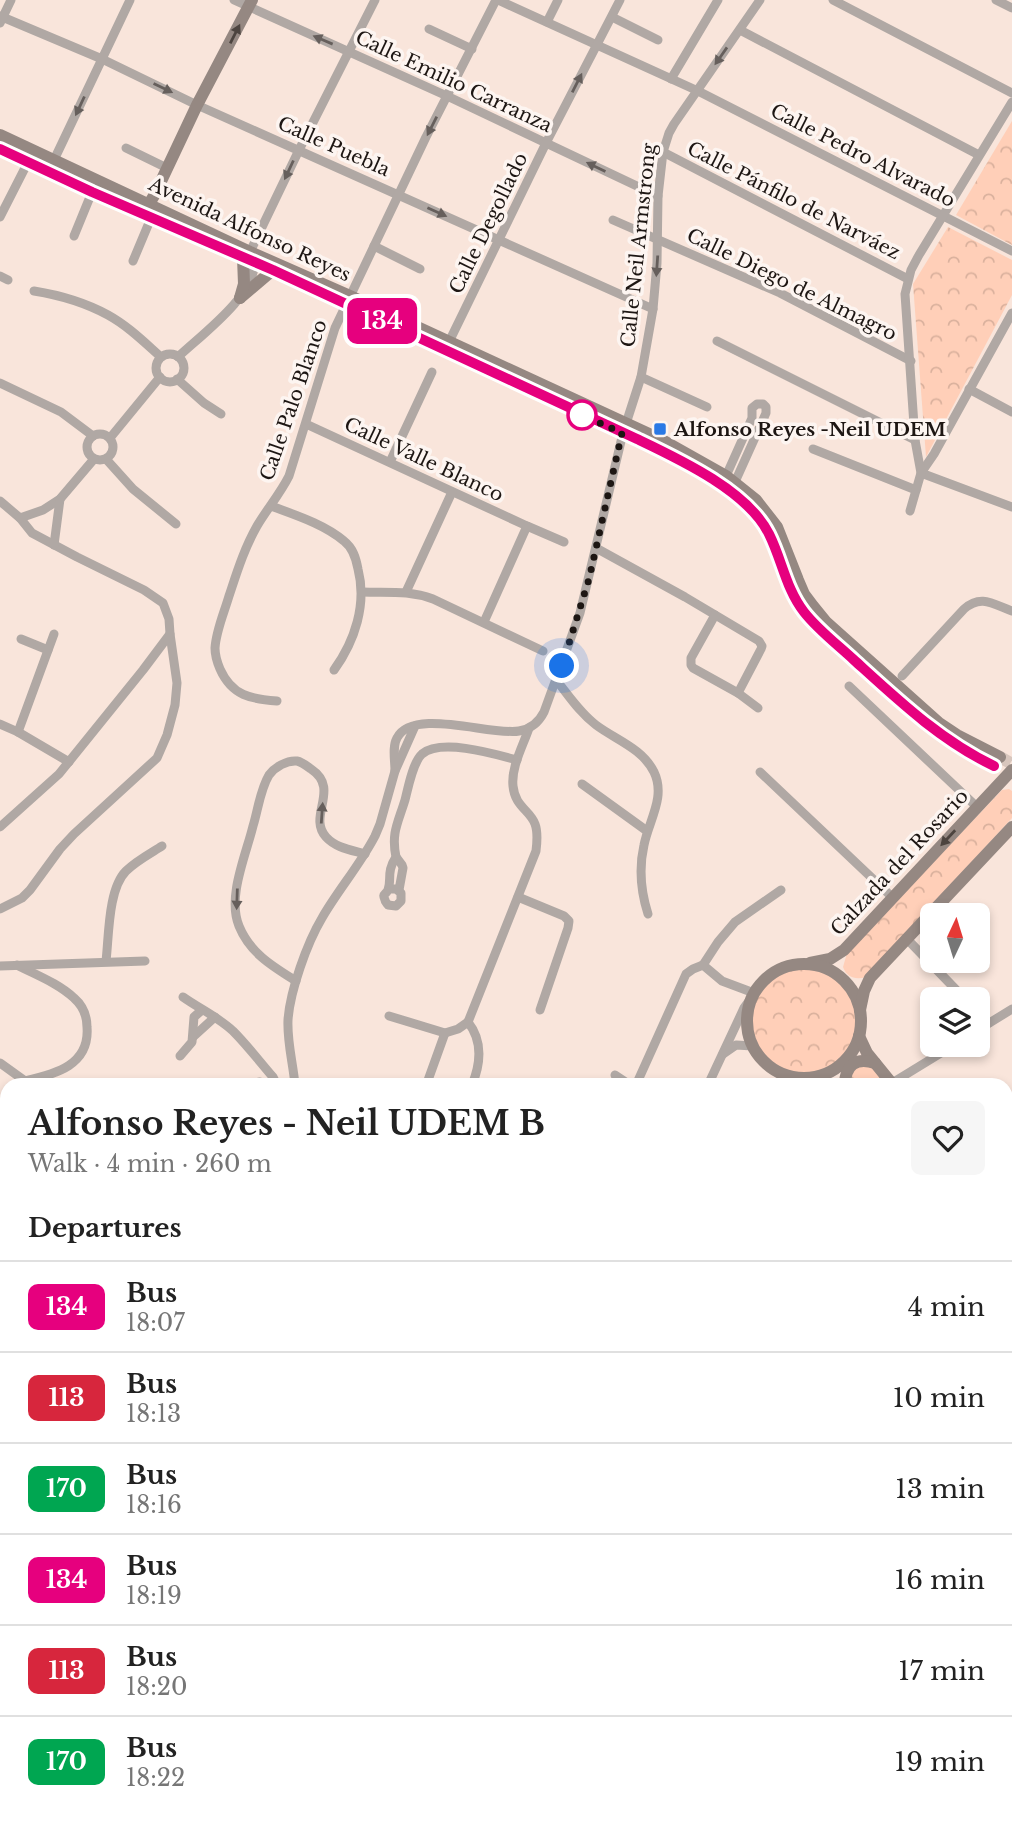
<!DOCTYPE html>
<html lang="en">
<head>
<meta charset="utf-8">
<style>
  :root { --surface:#fff; --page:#f6f6f6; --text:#222; --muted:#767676; --line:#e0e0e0 }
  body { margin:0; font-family:"Libre Baskerville",serif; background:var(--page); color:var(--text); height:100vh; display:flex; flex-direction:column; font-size:26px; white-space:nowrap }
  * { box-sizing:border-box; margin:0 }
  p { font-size:23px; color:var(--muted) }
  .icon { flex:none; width:38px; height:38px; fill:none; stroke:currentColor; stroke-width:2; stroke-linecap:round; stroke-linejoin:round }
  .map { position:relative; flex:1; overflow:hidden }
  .side { position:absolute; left:0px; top:1078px; width:1013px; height:744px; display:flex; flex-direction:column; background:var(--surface); border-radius:21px 21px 0 0; box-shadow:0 4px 10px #0003 }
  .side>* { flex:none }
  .badge { padding:0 14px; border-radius:10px; font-size:24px; line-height:46px }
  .needle { width:46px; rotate:4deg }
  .tools { position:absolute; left:920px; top:903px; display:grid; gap:14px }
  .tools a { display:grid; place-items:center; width:70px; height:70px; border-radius:10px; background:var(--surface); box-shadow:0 4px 10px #0003; font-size:35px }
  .you { position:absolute; width:35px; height:35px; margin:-18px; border:5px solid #fff; border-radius:50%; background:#1a73e8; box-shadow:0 0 0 10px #1a73e833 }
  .map>.badge { position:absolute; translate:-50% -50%; box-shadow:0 0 0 4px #fff }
  h2 { padding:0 28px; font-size:26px; line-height:63px }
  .round { display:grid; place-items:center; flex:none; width:74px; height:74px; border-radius:10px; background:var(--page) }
  .overview { display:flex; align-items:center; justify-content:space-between; height:119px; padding:0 28px }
  h1 { font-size:33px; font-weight:700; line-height:52px }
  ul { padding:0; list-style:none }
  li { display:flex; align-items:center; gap:21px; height:91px; padding:0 28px; border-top:2px solid var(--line) }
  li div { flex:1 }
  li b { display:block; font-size:26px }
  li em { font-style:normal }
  li .badge { min-width:77px; font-weight:700; text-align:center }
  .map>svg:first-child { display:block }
</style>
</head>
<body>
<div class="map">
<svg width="1012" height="1821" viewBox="0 0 1012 1821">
  <defs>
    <pattern id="forest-crowns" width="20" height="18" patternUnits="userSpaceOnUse" patternTransform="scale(1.75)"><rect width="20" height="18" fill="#ffcfb8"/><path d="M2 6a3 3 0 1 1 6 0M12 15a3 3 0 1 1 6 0" fill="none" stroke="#dab19d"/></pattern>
  </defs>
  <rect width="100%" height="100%" fill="#f9e5db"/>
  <g fill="url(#forest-crowns)">
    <path d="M1012 121V245L956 215Z"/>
    <path d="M948 227 1012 260V295L926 457 913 284Z"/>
    <path d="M1009 789 1012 791V818L866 977C856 980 847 978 843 967L847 953 1002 790Z"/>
    <circle cx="804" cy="1021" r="53"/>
    <path d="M868 1064 889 1085H853L848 1081 850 1068Z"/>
    <path d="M1006 1294 1012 1298V1340H1006Z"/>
    <path d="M1006 1752 1012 1754V1821H990L984 1815H1006Z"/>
    <path d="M0 1795 7 1797V1815H57L55 1821H0Z"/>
  </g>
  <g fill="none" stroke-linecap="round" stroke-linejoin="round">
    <path stroke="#d8c6bd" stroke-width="12" stroke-dasharray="12 6" stroke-linecap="butt" d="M1000 757 1012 764"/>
    <g stroke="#b0a8a4" stroke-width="9">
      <path d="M234 0 447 96 658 196"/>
      <path d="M498 0 698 91 1012 251"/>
      <path d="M833 0 1012 93"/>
      <path d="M996 0 1012 8"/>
      <path d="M0 16 102 59 197 105 653 309"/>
      <path d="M612 17 658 40"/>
      <path d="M547 22 558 0"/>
      <path d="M0 23 11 0"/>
      <path d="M429 29 472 49"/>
      <path d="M740 30 979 155"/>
      <path d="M671 79 718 0"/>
      <path d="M126 148 167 168"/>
      <path d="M663 152 908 279"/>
      <path d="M54 160 130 0"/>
      <path d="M0 217 28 162"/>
      <path d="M613 220 780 293 911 361"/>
      <path d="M74 236 92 192"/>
      <path d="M374 246 420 269"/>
      <path d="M133 261 151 218"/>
      <path d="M0 276 8 280"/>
      <path d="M34 291C59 295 86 303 108 315 128 326 144 342 161 357"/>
      <path d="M1012 313 934 454 921 473 1012 507"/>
      <path d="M717 341 915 440"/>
      <path d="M447 346 546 143 620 0"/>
      <circle cx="170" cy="368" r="14"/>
      <path d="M178 357C200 336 256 295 254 263 253 259 251 255 250 252L299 150 375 0"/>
      <path d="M641 377 707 407"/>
      <path d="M177 379 204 403 221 414"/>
      <path d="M0 383 61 412 93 436"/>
      <path d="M969 389 1012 412"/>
      <path d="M306 424 527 526 564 542"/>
      <circle cx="100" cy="447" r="13"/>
      <path d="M110 438 160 377"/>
      <path d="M813 449 916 490"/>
      <path d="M106 459 133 489 176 524"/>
      <path d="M390 462 432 372"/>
      <path d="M726 476 752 418V408L757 404H763L766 407V413L735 482"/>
      <path d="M0 501 20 518 32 533 77 557 144 590 163 603 169 619 170 634 177 683 175 705 167 735 157 758 74 834 60 849 30 890 22 898 0 909"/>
      <path d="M271 506C295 515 324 524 344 541 353 548 356 558 358 569 367 604 355 641 334 670"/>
      <path d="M910 511 921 473 915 440 905 294 911 270 919 255 1012 102"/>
      <path d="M20 518 43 510 60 499 94 459"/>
      <path d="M54 545 60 499"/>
      <path d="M596 548 685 597 759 641 762 646 761 649 738 693"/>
      <path d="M362 592C388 593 408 590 433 599L543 651"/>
      <path d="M406 592 452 492"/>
      <path d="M715 615 691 658V665L693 668 738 693 758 708"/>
      <path d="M484 622 527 526"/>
      <path d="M21 639 48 650"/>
      <path d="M902 676 964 609C981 594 993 604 1012 611"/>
      <path d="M557 681C569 696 580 713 596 725 616 740 642 748 654 772 666 797 649 820 644 845 639 867 641 892 648 914"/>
      <path d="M849 686 977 807"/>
      <path d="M277 701C251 699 232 696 220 669 217 662 215 656 215 648 216 631 224 613 229 596 237 572 244 549 257 526 267 509 280 494 289 476L335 328 426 137 496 0"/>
      <path d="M0 724 18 732 69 762"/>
      <path d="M18 732 54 634"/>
      <path d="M395 771C395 761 392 747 397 738 413 707 491 736 519 731 531 729 539 722 544 712L580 613 623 433 641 377 653 309 657 263 658 196 663 152 669 133 674 124 760 0"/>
      <path d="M760 772 892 897"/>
      <path d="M582 784 647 831"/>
      <path d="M0 827 59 774 143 670 170 634"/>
      <path d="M396 857 402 865 403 868 399 890"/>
      <path d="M389 889H396L401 893V901L396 906 388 905C387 903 385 902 385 900 382 893 385 896 388 890 392 879 386 872 396 857 391 833 398 823 405 800 408 788 413 762 422 754 441 738 495 754 517 760"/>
      <path d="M518 897 564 916 569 921 568 928 540 1010"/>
      <path d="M906 938 965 999"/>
      <path d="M106 961C109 936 108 889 126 871 136 861 151 853 162 846"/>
      <path d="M17 965C36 975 58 983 74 998 82 1005 87 1015 87 1027 90 1065 56 1074 25 1081"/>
      <path d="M703 965 718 942 735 922 781 890"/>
      <path d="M703 965 722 981 754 993"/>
      <path d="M0 966 145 961"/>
      <path d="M296 981C272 966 250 953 239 926 227 897 246 855 253 826 258 810 260 790 269 775 275 767 287 760 297 761 302 762 307 766 311 769 341 789 307 816 326 837 336 848 351 850 365 854"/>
      <path d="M183 997C200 1009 218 1017 233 1031 247 1045 260 1062 273 1077L277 1085"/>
      <path d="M978 1013 989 1023"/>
      <path d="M389 1016 445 1033 458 1029 468 1022"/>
      <path d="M468 1022 536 851C537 843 538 832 535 824 530 810 515 807 513 786 511 767 523 746 529 728"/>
      <path d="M468 1022C483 1041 481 1063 472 1085"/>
      <path d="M978 1030 1012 1009"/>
      <path d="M193 1037 215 1017"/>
      <path d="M723 1054 736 1045 753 1046"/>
      <path d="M180 1056 192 1042 194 1017 202 1010"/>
      <path d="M0 1063 25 1081 28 1085"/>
      <path d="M615 1075 630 1085"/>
      <path d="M427 1083 445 1033"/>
      <path d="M892 1083 954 1045"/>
      <path d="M241 1085 260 1082 272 1085"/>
      <path d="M295 1085C293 1063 287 1042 288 1020 290 991 307 943 322 918 338 890 360 865 375 836L380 824 395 771 415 726"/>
      <path d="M636 1085 686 974 693 969 703 965"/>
      <path d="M708 1085 744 1008 752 997"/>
      <path d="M807 1085V1078"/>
      <path d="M1006 1440 1012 1443"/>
      <path d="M1006 1541 1012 1537"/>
      <path d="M180 1815 181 1821"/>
      <path d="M347 1815 348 1821"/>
      <path d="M907 1815 927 1821"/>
      <path d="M977 1815 983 1821"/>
      <path d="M262 1821 264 1815"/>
      <path d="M507 1821 508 1815"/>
      <path d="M819 1821 821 1815"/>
      <path d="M958 1821 970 1815"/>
    </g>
    <g stroke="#958882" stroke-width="12">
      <path d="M0 135 250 252 350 296 662 440 726 476 756 500 777 527 798 580 804 594 813 606 826 622 939 723 957 735 1000 757"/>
      <path d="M0 149 92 192 259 264"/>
      <path d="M143 204H149L155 194 197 105 252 0"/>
      <path d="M291 279 658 449C697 470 744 491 767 531 783 557 785 589 805 613 820 632 841 648 859 664 902 703 941 741 994 766"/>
      <path d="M240 298 273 270"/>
      <path d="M240 298 244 284 243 258"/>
      <path d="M810 963 830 959 844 950 1012 770"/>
      <circle cx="804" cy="1021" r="57"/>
      <path d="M860 1010 864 991 870 978 1012 827"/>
      <path d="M859 1036 867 1053 893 1085"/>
      <path d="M845 1085C845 1065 856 1057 875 1063"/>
      <path d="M1006 1606 1012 1610"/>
      <path d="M1006 1633 1012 1632"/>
      <path d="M1006 1642 1012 1641"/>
      <path d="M1006 1736 1012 1737"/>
      <path d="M1006 1746 1012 1747"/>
    </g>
  </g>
  <defs><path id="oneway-solid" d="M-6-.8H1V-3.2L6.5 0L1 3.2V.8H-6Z" transform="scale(1.75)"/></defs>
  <g fill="#4d443f">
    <use href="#oneway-solid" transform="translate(235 34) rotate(-63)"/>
    <use href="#oneway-solid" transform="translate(948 838) rotate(133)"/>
  </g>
  <g fill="#665f5c">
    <use href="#oneway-solid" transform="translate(323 40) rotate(-157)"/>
    <use href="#oneway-solid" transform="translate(721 56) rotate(125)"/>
    <use href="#oneway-solid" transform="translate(577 83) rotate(-63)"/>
    <use href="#oneway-solid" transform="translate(163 88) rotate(26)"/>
    <use href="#oneway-solid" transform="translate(80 106) rotate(115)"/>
    <use href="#oneway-solid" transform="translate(432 126) rotate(117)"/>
    <use href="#oneway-solid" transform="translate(596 167) rotate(-154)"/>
    <use href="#oneway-solid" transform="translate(289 170) rotate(115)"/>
    <use href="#oneway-solid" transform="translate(437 212) rotate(24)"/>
    <use href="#oneway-solid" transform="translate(657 266) rotate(94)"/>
    <use href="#oneway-solid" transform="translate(322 813) rotate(-86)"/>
    <use href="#oneway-solid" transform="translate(237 899) rotate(92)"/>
  </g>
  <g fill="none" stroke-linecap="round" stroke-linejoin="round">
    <defs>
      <path id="line" d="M0 149 92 192 273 270 637 439C679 459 748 491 769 534 782 560 786 589 804 612 818 630 838 645 854 660 898 700 940 740 994 766"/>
    </defs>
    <use href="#line" stroke="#fff" stroke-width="16"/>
    <use href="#line" stroke="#e6007e" stroke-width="10"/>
    <path stroke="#1d1613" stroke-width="7" stroke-dasharray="0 12.6" d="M562 666 589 579 622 433 578 413 582 415"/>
  </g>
  <circle fill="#fff" stroke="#e6007e" stroke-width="3.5" cx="582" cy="415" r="14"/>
  <rect fill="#2a79e5" stroke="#fdf5f1" stroke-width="2.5" x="653" y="422" width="14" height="14" rx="3.5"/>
  <g text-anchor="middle" stroke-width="7" stroke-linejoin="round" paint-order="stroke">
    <g font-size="19" fill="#1d1613" stroke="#fdf5f1">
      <text transform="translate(454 81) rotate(25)" y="7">Calle Emilio Carranza</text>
      <text transform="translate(334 146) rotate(24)" y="7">Calle Puebla</text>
      <text transform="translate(863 155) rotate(27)" y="7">Calle Pedro Alvarado</text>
      <text transform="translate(794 200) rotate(27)" y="7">Calle Pánfilo de Narváez</text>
      <text transform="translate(488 223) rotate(-64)" y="7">Calle Degollado</text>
      <text transform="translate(250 229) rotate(25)" y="7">Avenida Alfonso Reyes</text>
      <text transform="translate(638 245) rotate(-84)" y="7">Calle Neil Armstrong</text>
      <text transform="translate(792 284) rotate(26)" y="7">Calle Diego de Almagro</text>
      <text transform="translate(293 400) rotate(-71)" y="7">Calle Palo Blanco</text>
      <text transform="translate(424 459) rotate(25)" y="7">Calle Valle Blanco</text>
      <text transform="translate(899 862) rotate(-47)" y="7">Calzada del Rosario</text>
    </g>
    <g font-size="19" font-weight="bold" fill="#1d1613" stroke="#fdf5f1" text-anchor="start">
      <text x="674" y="436">Alfonso Reyes -Neil UDEM</text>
    </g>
  </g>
</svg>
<div class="tools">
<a><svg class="needle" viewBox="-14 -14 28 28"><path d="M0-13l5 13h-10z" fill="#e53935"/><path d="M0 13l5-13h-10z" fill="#767676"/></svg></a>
<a><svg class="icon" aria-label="layers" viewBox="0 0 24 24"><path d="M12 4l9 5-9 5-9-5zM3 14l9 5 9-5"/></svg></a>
</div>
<div class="you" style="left:562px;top:666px"></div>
<b class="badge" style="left:382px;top:321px;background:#e6007e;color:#fff">134</b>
<section class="side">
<div class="overview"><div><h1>Alfonso Reyes - Neil UDEM B</h1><p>Walk · 4 min · 260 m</p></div><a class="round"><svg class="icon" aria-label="heart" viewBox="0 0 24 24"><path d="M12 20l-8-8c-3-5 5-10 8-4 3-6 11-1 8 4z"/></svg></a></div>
<h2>Departures</h2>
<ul>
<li><span class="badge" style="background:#e6007e;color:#fff">134</span><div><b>Bus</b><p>18:07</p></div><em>4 min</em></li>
<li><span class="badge" style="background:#d7263d;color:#fff">113</span><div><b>Bus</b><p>18:13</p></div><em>10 min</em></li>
<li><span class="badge" style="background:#00a651;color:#fff">170</span><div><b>Bus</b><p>18:16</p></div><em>13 min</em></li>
<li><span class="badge" style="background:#e6007e;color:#fff">134</span><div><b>Bus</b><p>18:19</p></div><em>16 min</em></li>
<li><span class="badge" style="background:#d7263d;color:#fff">113</span><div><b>Bus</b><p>18:20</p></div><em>17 min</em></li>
<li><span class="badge" style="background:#00a651;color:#fff">170</span><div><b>Bus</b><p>18:22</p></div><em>19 min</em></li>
</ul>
</section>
</div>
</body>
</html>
